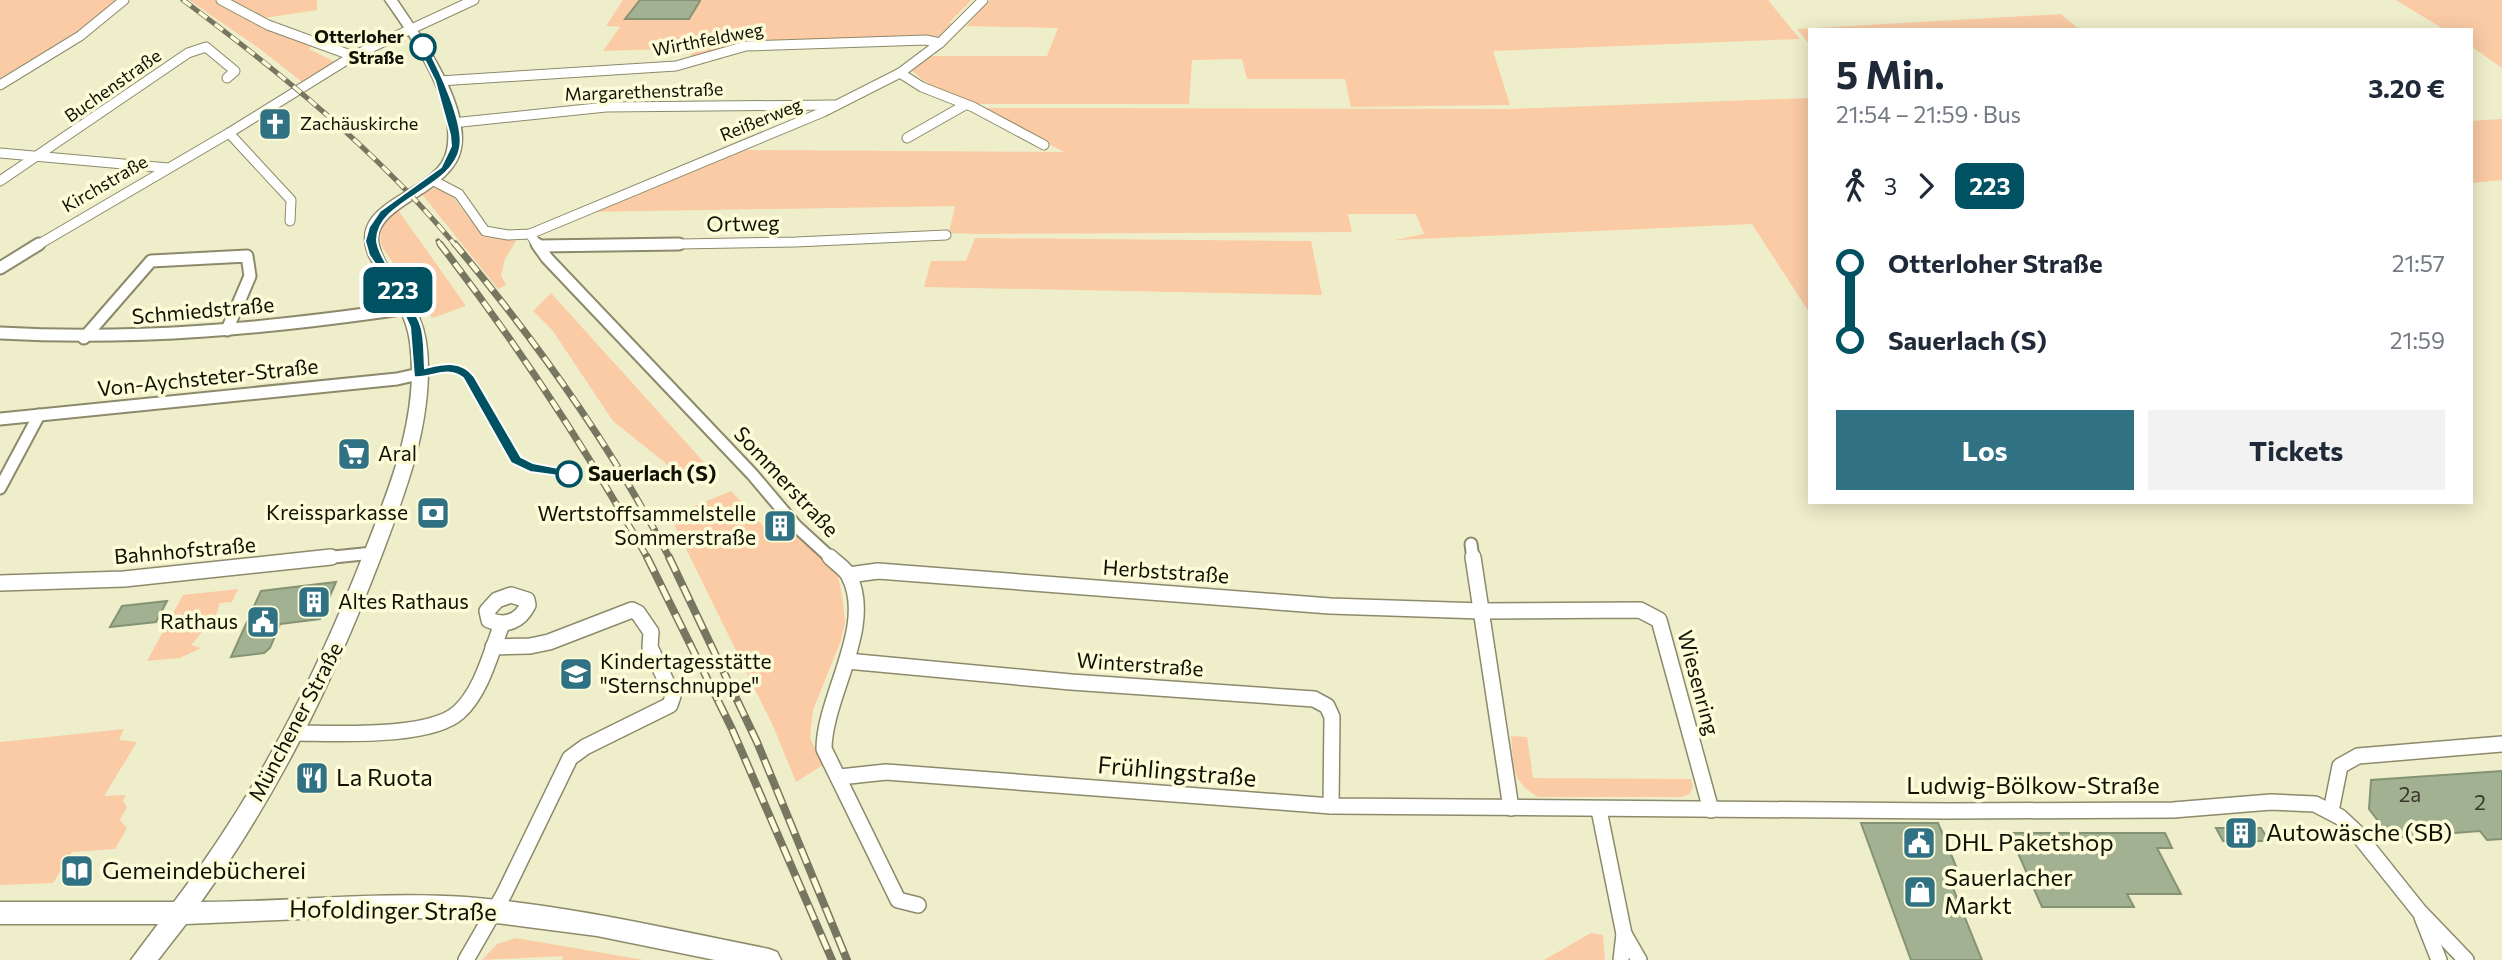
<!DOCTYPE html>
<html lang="de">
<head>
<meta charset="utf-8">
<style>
  :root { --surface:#fff; --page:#f2f2f3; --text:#1f2937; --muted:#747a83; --accent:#307284 }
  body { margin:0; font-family:Commissioner,sans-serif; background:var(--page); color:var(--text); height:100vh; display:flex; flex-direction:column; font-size:26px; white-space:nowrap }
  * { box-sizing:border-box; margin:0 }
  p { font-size:23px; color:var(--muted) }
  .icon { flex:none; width:38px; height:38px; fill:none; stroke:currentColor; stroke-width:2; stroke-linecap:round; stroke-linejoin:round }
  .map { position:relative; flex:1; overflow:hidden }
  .details { position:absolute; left:1808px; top:28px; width:665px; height:476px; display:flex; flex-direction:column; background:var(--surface); border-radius:0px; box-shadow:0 4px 18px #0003 }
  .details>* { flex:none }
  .badge { padding:0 14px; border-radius:10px; font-size:24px; line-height:46px }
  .map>.badge { position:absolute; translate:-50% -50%; box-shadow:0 0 0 4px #fff }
  .legs { display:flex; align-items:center; gap:10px; height:77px; padding:0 28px; font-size:23px }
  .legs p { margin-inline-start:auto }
  .headline { display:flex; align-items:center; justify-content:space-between; height:119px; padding:0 28px }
  h1 { font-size:38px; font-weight:700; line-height:52px }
  .cta { display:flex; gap:14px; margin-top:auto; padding:14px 28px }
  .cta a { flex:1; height:80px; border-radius:0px; background:var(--accent); color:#fff; font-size:28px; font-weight:700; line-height:80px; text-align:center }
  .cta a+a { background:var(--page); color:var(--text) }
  ul { padding:0 28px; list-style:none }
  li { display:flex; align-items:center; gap:24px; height:77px; font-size:26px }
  li i { display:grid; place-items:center; width:10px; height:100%; margin:0 9px; background:currentColor }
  li i::after { content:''; width:18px; height:18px; margin:-9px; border:5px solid; border-radius:50%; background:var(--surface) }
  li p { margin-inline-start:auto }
  li:first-child i { background:linear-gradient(#0000 50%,currentColor 0) }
  li:last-child i { background:linear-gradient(currentColor 50%,#0000 0) }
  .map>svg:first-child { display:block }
</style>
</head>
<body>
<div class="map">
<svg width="2502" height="960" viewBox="0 0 2502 960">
  <rect width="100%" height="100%" fill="#efeecb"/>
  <g fill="#facba5">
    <path d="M0 0H121L76 36 0 83Z"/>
    <path d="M189 0H216L287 36 314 45 309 49 335 62 302 82 260 49Z"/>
    <path d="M227 0H317V10L264 18Z"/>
    <path d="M623 0H972L949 23 956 24 939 37 782 40 735 45 690 58 693 48 603 51 620 27 606 26Z"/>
    <path d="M990 0H1768L1800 39 1493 51 1510 105 1351 107 1345 79H1247L1242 59 1192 60 1189 104H973L928 84 911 70 931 56H1047L1058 28 966 26Z"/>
    <path d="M2396 0H2502V68L2471 46V30H2445Z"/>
    <path d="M2061 14 2080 30H1810L1809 44 1797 29Z"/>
    <path d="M1809 98V312L1752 224 1395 240 1424 234 1416 214H1348L1352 232 976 234 949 233 955 206 587 212 742 150 1064 152 981 108 1508 109Z"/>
    <path d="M2502 119V180L2471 183V121Z"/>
    <path d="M435 188 449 192 484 237 516 241 505 259 501 275 506 285 498 289 421 193Z"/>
    <path d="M398 210 466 306 432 318 384 250C375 233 385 221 398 210Z"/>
    <path d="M975 238 1311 241 1322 295 924 287 931 261H966Z"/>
    <path d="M551 293 710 469 684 478 613 421 553 331 533 311Z"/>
    <path d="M731 491 768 531 776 532 789 526 838 575 843 602 845 623 840 643 813 710 810 738 823 765 796 782 773 726 670 516Z"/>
    <path d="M238 589 232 602 220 603 215 617 191 645 201 648 180 658 147 661 183 595Z"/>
    <path d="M124 729 119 740 137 742 104 796 126 795 123 801 127 807 120 820 127 828 115 849 72 852 53 883 0 885V742Z"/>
    <path d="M1511 736 1527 737 1533 778 1691 779 1693 787 1690 794 1682 797H1538C1510 781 1514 765 1511 736Z"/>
    <path d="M1591 933 1603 935 1605 960H1544Z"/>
    <path d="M516 938 644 960H562L563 956 482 960 497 944Z"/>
  </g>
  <g fill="#a3b193" stroke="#859375" stroke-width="2">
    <path d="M640 0H698L700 1 689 19H625Z"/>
    <path d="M336 582 320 619 280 624 270 648 264 653 231 657 261 591Z"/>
    <path d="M167 601 156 622 110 627 122 606Z"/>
    <path d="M2502 771V839L2487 840 2480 831 2391 838 2369 809 2371 780Z"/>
    <path d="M1861 823H1938L1961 878 1953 888 1982 960H1911Z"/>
    <path d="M2216 828H2261L2269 841H2223Z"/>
    <path d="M2009 833H2165L2172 848H2157L2181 894H2127L2134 907H2042Z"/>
  </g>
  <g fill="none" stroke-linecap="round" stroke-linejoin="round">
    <defs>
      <g id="street-far2">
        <path d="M221 0 268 25 353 56"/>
        <path d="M900 73 922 87 973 107 1044 145"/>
        <path d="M439 81 676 66 746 46 926 40 940 43"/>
        <path d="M0 85 80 36 124 0"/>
        <path d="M452 123 606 107 834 105"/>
        <path d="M229 133 291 200 290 221"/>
        <path d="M907 138 965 105"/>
        <path d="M0 153 168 168"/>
        <path d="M432 180 459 194 485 231 508 235 530 234 823 112 900 73 940 43 983 0"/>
        <path d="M0 181 188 53 206 47 235 71 227 78"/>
        <path d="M530 234 538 246"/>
        <path d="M36 246 229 133 353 56 474 0"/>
        <path d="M567 246 796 242 946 235"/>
      </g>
      <g id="street-far1">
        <path d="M537 244 547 258 752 474 796 526 832 559"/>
        <path d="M540 246 679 244"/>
        <path d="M0 268 39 244"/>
        <path d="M0 333C138 341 272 328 408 308"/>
        <path d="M84 338 151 261 247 256 250 276 227 330"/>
        <path d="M0 419 397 379 419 374"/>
        <path d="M0 488 39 415"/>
        <path d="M1471 544 1473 559"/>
        <path d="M314 559 373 553"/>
      </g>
      <g id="street">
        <path d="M830 557C836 563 846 569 849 576 875 626 824 697 824 749L898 900 918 905"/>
        <path d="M1473 557 1511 808"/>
        <path d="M849 575 878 571 1330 606 1481 611 1640 610 1659 620 1711 810"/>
        <path d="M0 583 124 579 331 557"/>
        <path d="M511 595 527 600 528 605C520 621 506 627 489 620L487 611 497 600Z"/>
        <path d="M847 661 1071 682 1314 699 1327 706 1332 717 1331 806"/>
        <path d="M294 733C334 733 430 739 459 712 482 691 491 652 502 624"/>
        <path d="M840 777 886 772 1331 806 1948 811 2173 810 2271 802 2315 804 2340 817 2355 831 2419 911 2466 960"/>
        <path d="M1599 810 1624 934 1621 960"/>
        <path d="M2331 811 2340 766 2358 756 2502 744"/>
        <path d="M2422 917 2439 960"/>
        <path d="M1624 934 1639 960"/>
        <path d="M466 960 504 894 570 758 585 747 670 705 673 696 650 647 651 632 638 613 632 610 549 642 530 646 493 647"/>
      </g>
      <path id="secondary" d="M385 0H397C420 34 481 119 456 162 444 182 422 193 403 206 393 213 379 223 378 238 378 261 410 295 419 317 426 333 428 351 428 369 428 435 404 496 381 557 334 680 278 795 201 902 289 902 377 891 466 897 568 905 669 929 769 949L777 952 781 960H715L597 936 466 919 350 917 186 924 158 960H131L158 924H0V902H174C256 795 315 678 364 553 390 486 420 415 410 342 406 310 384 284 369 256 345 198 438 195 447 150 457 102 411 37 385 0Z"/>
    </defs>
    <use href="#street-far2" stroke="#8c8a6a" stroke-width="11"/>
    <use href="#street-far1" stroke="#8c8a6a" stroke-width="15"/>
    <use href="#street" stroke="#8c8a6a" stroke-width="18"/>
    <use href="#secondary" stroke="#8c8a6a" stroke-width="3"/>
    <use href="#street-far2" stroke="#fff" stroke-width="9"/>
    <use href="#street-far1" stroke="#fff" stroke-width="11"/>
    <use href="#street" stroke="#fff" stroke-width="15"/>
    <use href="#secondary" fill="#fff" fill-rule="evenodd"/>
    <defs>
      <g id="rail-far2">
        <path d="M183 0C281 73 377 151 456 246"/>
        <path d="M438 241 441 246"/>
      </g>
      <g id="rail-far1">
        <path d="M440 244C517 344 586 448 648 559"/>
        <path d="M455 244C537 342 611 445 670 559"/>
      </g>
      <g id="rail">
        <path d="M647 557 732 729 832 960"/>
        <path d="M669 557 757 742 847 960"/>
      </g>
    </defs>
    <use href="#rail-far2" stroke="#777660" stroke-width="5"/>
    <use href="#rail-far1" stroke="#777660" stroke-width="7"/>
    <use href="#rail" stroke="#777660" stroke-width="8"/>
    <use href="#rail-far2" stroke="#fdfcd8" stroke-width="3.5" stroke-dasharray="10" stroke-linecap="butt"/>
    <use href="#rail-far1" stroke="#fdfcd8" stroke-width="4.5" stroke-dasharray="12" stroke-linecap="butt"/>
    <use href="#rail" stroke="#fdfcd8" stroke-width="5" stroke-dasharray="16" stroke-linecap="butt"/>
  </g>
  <path fill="#005262" stroke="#fff" stroke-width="2" d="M423 44 427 47C439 69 465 123 460 148 453 189 377 200 377 240 377 257 414 303 421 326 425 338 424 355 425 368 443 364 460 359 474 376L521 457 533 463 574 471V478L530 472 511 463 463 378C446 365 432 379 414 377L410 327 394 292 369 255 365 241 369 227 380 211 441 167 451 146 450 135 435 81 418 47Z"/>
  <defs>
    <symbol id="church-square" viewBox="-11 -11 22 22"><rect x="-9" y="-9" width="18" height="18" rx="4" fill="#307284" stroke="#fdfcd8"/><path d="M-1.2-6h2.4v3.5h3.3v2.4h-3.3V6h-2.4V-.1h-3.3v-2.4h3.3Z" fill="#fff"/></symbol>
    <symbol id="supermarket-square" viewBox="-11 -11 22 22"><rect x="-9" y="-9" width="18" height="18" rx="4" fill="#307284" stroke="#fdfcd8"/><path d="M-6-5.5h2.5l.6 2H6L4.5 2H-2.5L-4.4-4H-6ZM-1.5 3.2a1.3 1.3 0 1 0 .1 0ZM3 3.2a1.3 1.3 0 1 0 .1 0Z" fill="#fff"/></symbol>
    <symbol id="bank-square" viewBox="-11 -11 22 22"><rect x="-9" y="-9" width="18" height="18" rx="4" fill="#307284" stroke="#fdfcd8"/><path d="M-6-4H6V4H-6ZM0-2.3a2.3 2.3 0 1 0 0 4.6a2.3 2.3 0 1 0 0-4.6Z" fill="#fff"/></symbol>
    <symbol id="building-square" viewBox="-11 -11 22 22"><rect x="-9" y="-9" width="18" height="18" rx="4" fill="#307284" stroke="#fdfcd8"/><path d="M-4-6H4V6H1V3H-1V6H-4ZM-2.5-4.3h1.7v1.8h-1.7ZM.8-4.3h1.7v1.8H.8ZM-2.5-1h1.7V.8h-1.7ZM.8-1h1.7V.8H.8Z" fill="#fff"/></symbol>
    <symbol id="civic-square" viewBox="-11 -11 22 22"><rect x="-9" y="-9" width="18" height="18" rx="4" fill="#307284" stroke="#fdfcd8"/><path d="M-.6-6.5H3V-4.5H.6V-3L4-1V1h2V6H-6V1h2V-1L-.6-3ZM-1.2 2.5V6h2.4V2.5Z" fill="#fff"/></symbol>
    <symbol id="school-square" viewBox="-11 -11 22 22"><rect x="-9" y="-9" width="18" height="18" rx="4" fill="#307284" stroke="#fdfcd8"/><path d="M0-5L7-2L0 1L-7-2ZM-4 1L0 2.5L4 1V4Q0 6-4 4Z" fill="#fff"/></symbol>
    <symbol id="restaurant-square" viewBox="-11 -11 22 22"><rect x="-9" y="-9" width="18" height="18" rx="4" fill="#307284" stroke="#fdfcd8"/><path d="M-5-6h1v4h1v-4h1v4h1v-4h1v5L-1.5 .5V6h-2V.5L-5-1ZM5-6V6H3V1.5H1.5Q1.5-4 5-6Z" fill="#fff"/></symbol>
    <symbol id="library-square" viewBox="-11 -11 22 22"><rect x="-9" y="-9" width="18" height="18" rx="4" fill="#307284" stroke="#fdfcd8"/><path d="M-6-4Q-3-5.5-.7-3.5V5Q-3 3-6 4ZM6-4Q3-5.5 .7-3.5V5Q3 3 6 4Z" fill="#fff"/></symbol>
    <symbol id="shop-square" viewBox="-11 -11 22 22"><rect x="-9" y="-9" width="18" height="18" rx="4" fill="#307284" stroke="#fdfcd8"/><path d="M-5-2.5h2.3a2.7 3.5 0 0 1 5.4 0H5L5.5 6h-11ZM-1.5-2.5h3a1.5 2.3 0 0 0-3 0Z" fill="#fff"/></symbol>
  </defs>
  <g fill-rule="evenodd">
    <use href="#church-square" x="256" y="105" width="38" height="38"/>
    <use href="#supermarket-square" x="335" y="435" width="38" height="38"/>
    <use href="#bank-square" x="414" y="494" width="38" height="38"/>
    <use href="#building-square" x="761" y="507" width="38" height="38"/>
    <use href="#building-square" x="295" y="583" width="38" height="38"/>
    <use href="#civic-square" x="244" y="603" width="38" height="38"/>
    <use href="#school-square" x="557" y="655" width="38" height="38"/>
    <use href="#restaurant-square" x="293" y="759" width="38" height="38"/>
    <use href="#building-square" x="2222" y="814" width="38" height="38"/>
    <use href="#civic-square" x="1900" y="824" width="38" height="38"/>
    <use href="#library-square" x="58" y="852" width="38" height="38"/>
    <use href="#shop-square" x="1901" y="873" width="38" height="38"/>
  </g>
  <g fill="#fff" stroke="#005262" stroke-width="3.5">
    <circle cx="423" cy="47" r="12"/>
    <circle cx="569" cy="474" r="12"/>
  </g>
  <g text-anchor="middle" stroke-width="7" stroke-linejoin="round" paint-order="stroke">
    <g font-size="18" font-weight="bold" fill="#111105" stroke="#fdfcd8" text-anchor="end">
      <text x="404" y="43">Otterloher<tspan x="404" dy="21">Straße</tspan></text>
    </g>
    <g font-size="18" fill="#111105" stroke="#fdfcd8">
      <text transform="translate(708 40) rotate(-11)" y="6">Wirthfeldweg</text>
      <text transform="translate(113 86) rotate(-35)" y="6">Buchenstraße</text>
      <text transform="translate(644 92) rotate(-2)" y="6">Margarethenstraße</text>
      <text transform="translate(761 120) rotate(-22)" y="6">Reißerweg</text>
      <text transform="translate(105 184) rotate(-30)" y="6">Kirchstraße</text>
    </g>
    <g font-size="18" fill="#111105" stroke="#fdfcd8" text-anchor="start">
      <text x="300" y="130">Zachäuskirche</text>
    </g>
    <g font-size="21" fill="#111105" stroke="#fdfcd8">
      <text transform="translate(743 224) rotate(-1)" y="7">Ortweg</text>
      <text transform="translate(203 311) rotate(-5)" y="7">Schmiedstraße</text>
      <text transform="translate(208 378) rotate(-6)" y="7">Von-Aychsteter-Straße</text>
      <text transform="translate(786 482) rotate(47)" y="7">Sommerstraße</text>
      <text transform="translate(185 551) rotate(-5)" y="7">Bahnhofstraße</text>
      <text transform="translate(1166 572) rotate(4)" y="7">Herbststraße</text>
      <text transform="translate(1140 665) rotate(4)" y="7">Winterstraße</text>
      <text transform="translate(1698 683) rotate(75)" y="7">Wiesenring</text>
      <text transform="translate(296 722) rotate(-62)" y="7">Münchener Straße</text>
    </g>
    <g font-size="21" fill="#111105" stroke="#fdfcd8" text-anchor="start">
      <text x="378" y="461">Aral</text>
      <text x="408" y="520" text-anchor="end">Kreissparkasse</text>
      <text x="756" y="521" text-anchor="end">Wertstoffsammelstelle<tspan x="756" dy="24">Sommerstraße</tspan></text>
      <text x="338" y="609">Altes Rathaus</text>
      <text x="238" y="629" text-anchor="end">Rathaus</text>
      <text x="600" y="669">Kindertagesstätte<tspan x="600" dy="24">"Sternschnuppe"</tspan></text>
    </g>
    <g font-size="21" font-weight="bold" fill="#111105" stroke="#fdfcd8" text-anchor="start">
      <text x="588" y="481">Sauerlach (S)</text>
    </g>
    <g font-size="21" fill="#363928">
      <text x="2410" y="802">2a</text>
      <text x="2480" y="810">2</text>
    </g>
    <g font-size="24" fill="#111105" stroke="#fdfcd8">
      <text transform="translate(1177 772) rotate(5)" y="8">Frühlingstraße</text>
      <text x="2033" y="794">Ludwig-Bölkow-Straße</text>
      <text transform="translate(393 911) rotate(1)" y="8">Hofoldinger Straße</text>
    </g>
    <g font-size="24" fill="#111105" stroke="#fdfcd8" text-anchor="start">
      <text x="336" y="786">La Ruota</text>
      <text x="2266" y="841">Autowäsche (SB)</text>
      <text x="1944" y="851">DHL Paketshop</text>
      <text x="102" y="879">Gemeindebücherei</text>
      <text x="1944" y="886">Sauerlacher<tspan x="1944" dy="28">Markt</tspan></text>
    </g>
  </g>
</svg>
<b class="badge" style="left:398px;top:290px;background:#005262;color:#fff">223</b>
<section class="details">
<div class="headline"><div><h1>5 Min.</h1><p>21:54 – 21:59 · Bus</p></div><b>3.20 €</b></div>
<div class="legs"><svg class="icon" aria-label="walk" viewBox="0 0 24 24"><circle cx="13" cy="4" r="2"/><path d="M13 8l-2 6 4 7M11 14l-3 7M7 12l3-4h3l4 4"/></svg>3<svg class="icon" aria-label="forward" viewBox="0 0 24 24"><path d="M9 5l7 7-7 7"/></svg><b class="badge" style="background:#005262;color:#fff">223</b></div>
<ul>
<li><i style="color:#005262"></i><b>Otterloher Straße</b><p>21:57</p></li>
<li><i style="color:#005262"></i><b>Sauerlach (S)</b><p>21:59</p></li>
</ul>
<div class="cta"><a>Los</a><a>Tickets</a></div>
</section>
</div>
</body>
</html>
